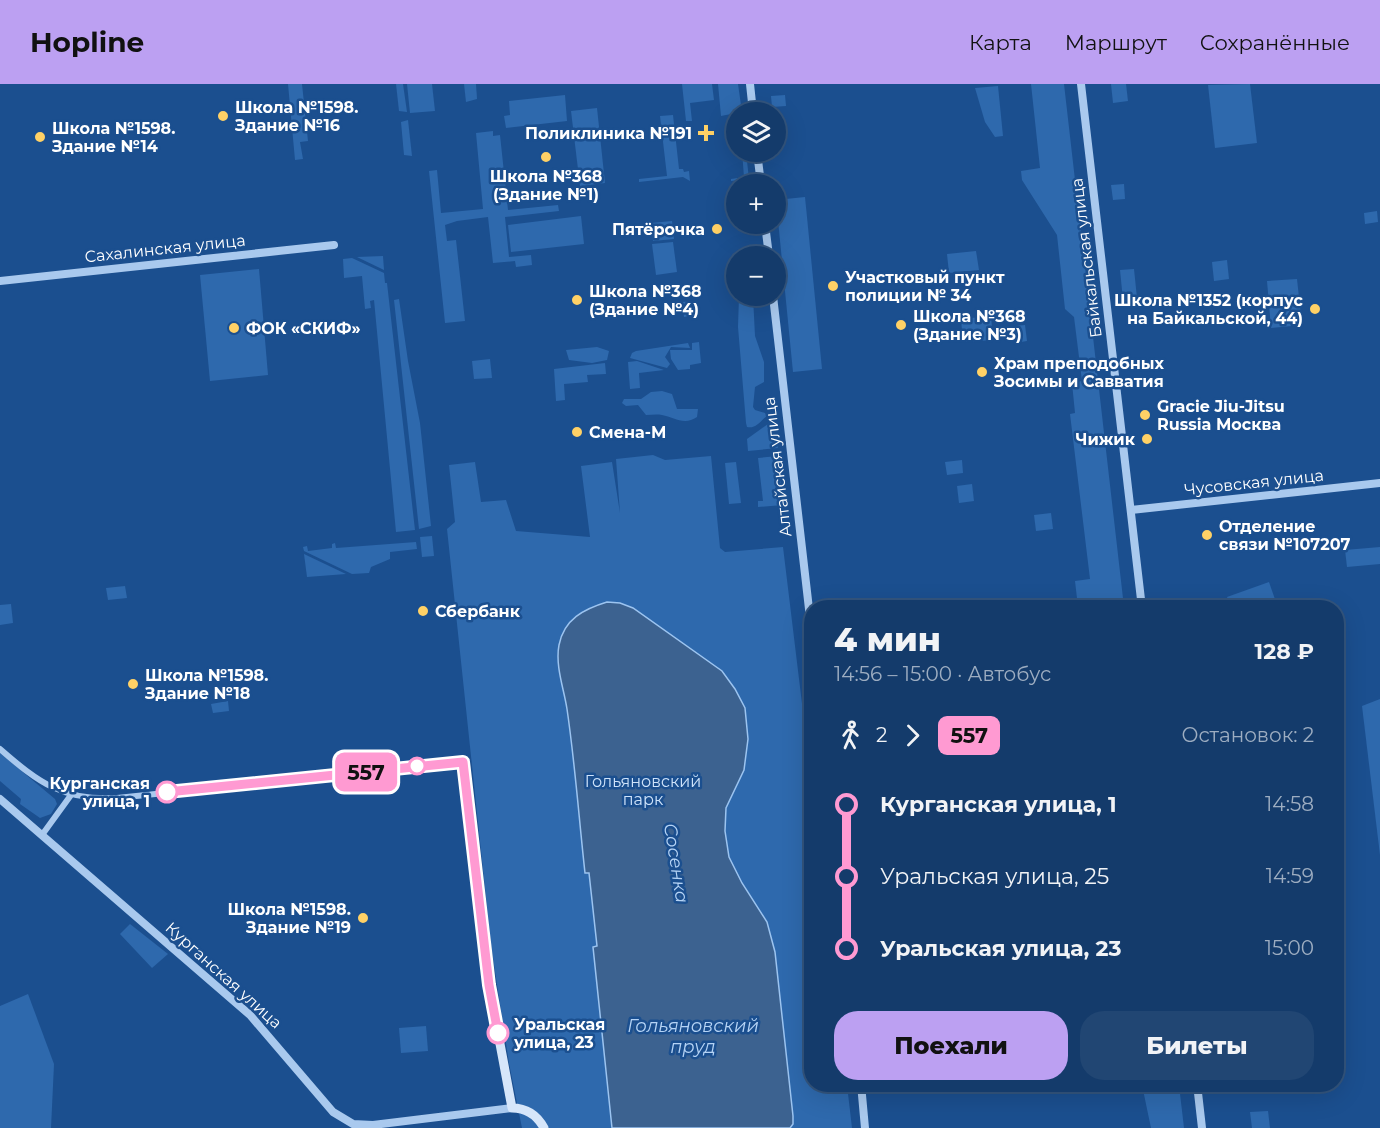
<!DOCTYPE html>
<html lang="ru">
<head>
<meta charset="utf-8">
<style>
  :root { --surface:#143b6b; --page:#214673; --text:#f1f3f6; --muted:#9dadc1; --line:#33557e; --accent:#bca0f2 }
  body { margin:0; font-family:Montserrat,sans-serif; background:var(--page); color:var(--text); height:100vh; display:flex; flex-direction:column; font-size:22px; white-space:nowrap }
  * { box-sizing:border-box; margin:0 }
  p { font-size:20px; color:var(--muted) }
  .icon { flex:none; width:33px; height:33px; fill:none; stroke:currentColor; stroke-width:2; stroke-linecap:round; stroke-linejoin:round }
  .map { position:relative; flex:1; overflow:hidden }
  .drawer { position:absolute; left:804px; top:516px; width:540px; height:492px; display:flex; flex-direction:column; background:var(--surface); border-radius:24px; box-shadow:0 6px 24px #0002,0 0 0 2px var(--line) }
  .drawer>* { flex:none }
  .badge { padding:0 12px; border-radius:9px; font-size:21px; line-height:39px }
  .tools { position:absolute; left:726px; top:18px; display:grid; gap:12px }
  .tools a { display:grid; place-items:center; width:60px; height:60px; border-radius:50%; background:var(--surface); box-shadow:0 6px 24px #0002,0 0 0 2px var(--line); font-size:30px }
  .map>.badge { position:absolute; translate:-50% -50%; box-shadow:0 0 0 3px #fff }
  .legs { display:flex; align-items:center; gap:9px; height:66px; padding:0 30px; font-size:20px }
  .legs p { margin-inline-start:auto }
  .summary { display:flex; align-items:center; justify-content:space-between; height:102px; padding:0 30px }
  h1 { font-size:33px; font-weight:800; line-height:45px }
  .primary-button { display:flex; gap:12px; margin-top:auto; padding:12px 30px }
  .primary-button a { flex:1; height:69px; border-radius:24px; background:var(--accent); color:#111; font-size:24px; font-weight:800; line-height:69px; text-align:center }
  .primary-button a+a { background:var(--page); color:var(--text) }
  ul { padding:0 30px; list-style:none }
  li { display:flex; align-items:center; gap:21px; height:72px; font-size:22px }
  li i { display:grid; place-items:center; width:9px; height:100%; margin:0 8px; background:currentColor }
  li i::after { content:''; width:15px; height:15px; margin:-8px; border:4px solid; border-radius:50%; background:var(--surface) }
  li p { margin-inline-start:auto }
  li:first-child i { background:linear-gradient(#0000 50%,currentColor 0) }
  li:last-child i { background:linear-gradient(currentColor 50%,#0000 0) }
  header { display:flex; align-items:center; gap:36px; box-sizing:border-box; height:84px; padding:0 30px; background:var(--accent); color:#111 }
  header strong { font-size:28px }
  nav { display:flex; gap:33px; margin-inline-start:auto; font-size:21px }
  .map>svg:first-child { display:block }
</style>
</head>
<body>
<header>
<strong>Hopline</strong>
<nav><a>Карта</a><a>Маршрут</a><a>Сохранённые</a></nav>
</header>
<div class="map">
<svg width="1380" height="1044" viewBox="0 0 1380 1044">
  <rect width="100%" height="100%" fill="#1b4f8f"/>
  <g fill="#2e69ad">
    <path d="M288 0H302L308 57 300 58 303 75 295 76Z"/>
    <path d="M396 0H403L407 28 399 27Z"/>
    <path d="M407 0H432L435 27 410 29Z"/>
    <path d="M464 0H476L477 15 466 18Z"/>
    <path d="M682 0H712L714 16 690 19 692 37H686Z"/>
    <path d="M718 0H738L741 21 737 23 741 24V28L721 32Z"/>
    <path d="M1031 0H1064L1124 523H1078L1075 497 1090 495 1070 330 1075 329 1072 299 1082 297 1074 233 1065 225 1057 151 1022 96 1021 87 1040 84Z"/>
    <path d="M1111 0H1126L1128 17 1113 19Z"/>
    <path d="M1250 0 1257 59 1215 64 1208 1Z"/>
    <path d="M998 2 1003 52 995 53 985 38 975 4Z"/>
    <path d="M565 11 567 37 506 44 504 32 510 31 509 17Z"/>
    <path d="M785 11 786 22 772 23 771 12Z"/>
    <path d="M597 24 605 99 580 102 571 27Z"/>
    <path d="M673 31 679 85H683L684 88 689 87 690 97 683 93 639 98V95L667 92 660 32Z"/>
    <path d="M408 36 412 72 404 71 401 38Z"/>
    <path d="M493 47V52L500 51 508 126 558 121 559 127 505 133 509 173 531 171 532 181 516 183 515 177 493 179 488 133 457 137 445 141 447 157 456 156 465 237 445 239 429 87 437 86 441 129 483 125 476 49Z"/>
    <path d="M742 68H746L749 95 731 97V95L744 93Z"/>
    <path d="M1124 100 1125 115 1113 116 1111 101Z"/>
    <path d="M805 113 822 285 793 288 776 116Z"/>
    <path d="M1377 127 1378 138 1365 140 1364 129Z"/>
    <path d="M581 132 584 160 511 168 508 141Z"/>
    <path d="M672 137 674 155 653 157 651 139Z"/>
    <path d="M673 158 677 188 656 191 652 160Z"/>
    <path d="M976 167 979 186 949 189 947 170Z"/>
    <path d="M383 172 384 186 357 173Z"/>
    <path d="M352 174 384 189 385 199H387L415 446 396 448 374 216 370 217 371 224 365 225 362 192 344 194 343 175Z"/>
    <path d="M1227 176 1229 195 1214 197 1212 178Z"/>
    <path d="M259 185 268 291 210 297 200 191Z"/>
    <path d="M1134 185 1137 214 1123 216 1120 186Z"/>
    <path d="M1297 195 1302 241 1271 244 1267 197Z"/>
    <path d="M739 212H753L755 252 764 278V298L755 303 753 323 755 326 765 329 767 332C760 337 756 345 747 343L746 339 738 243Z"/>
    <path d="M399 215 408 277 420 339 431 442 419 445 394 216Z"/>
    <path d="M695 217 696 231 684 233 682 218Z"/>
    <path d="M991 232 993 256 963 258 961 235Z"/>
    <path d="M1025 241 1027 257 1015 259 1014 242Z"/>
    <path d="M699 258 701 279 690 281V285L678 286 671 275 670 266H692V259Z"/>
    <path d="M688 259 690 264 671 263 665 273 670 280 667 284 630 274 632 269 636 267Z"/>
    <path d="M597 263 609 267 607 276 592 279 569 276 566 266Z"/>
    <path d="M490 275 492 294 474 295 472 277Z"/>
    <path d="M637 277 664 286 639 289 640 304 630 305 628 278Z"/>
    <path d="M605 279 606 290 587 291 588 298 564 300 565 316 556 317 554 285Z"/>
    <path d="M662 307 672 310 677 325H698L697 333C684 342 674 333 662 331 656 330 651 331 646 331L638 321 626 322 622 319 624 315H641L651 308Z"/>
    <path d="M775 335 778 364 748 367 747 355Z"/>
    <path d="M653 371 665 376 711 372 720 464 725 468 783 463 812 702V1000L847 1001 852 1044H522L509 979 491 861 447 445 455 438 449 381 475 378 481 418 506 416 516 447 590 453 581 382 612 378 620 429 616 375Z"/>
    <path d="M778 372 783 421 758 423V417H763L758 374Z"/>
    <path d="M962 376 963 389 947 391 945 378Z"/>
    <path d="M736 378 741 419 729 420 725 379Z"/>
    <path d="M972 400 974 417 959 419 957 402Z"/>
    <path d="M1051 429 1053 445 1036 447 1034 431Z"/>
    <path d="M432 452 434 472 422 473 420 453Z"/>
    <path d="M416 458 417 465 390 468V475L371 483 369 489 352 490 304 467 303 463 307 462 308 467 332 464V460L335 459 336 464Z"/>
    <path d="M1380 463V480L1347 483 1345 466Z"/>
    <path d="M304 470 346 490 307 493Z"/>
    <path d="M1269 498 1277 521 1271 524 1231 523 1227 513Z"/>
    <path d="M125 502 127 514 108 516 106 504Z"/>
    <path d="M11 520 13 539 0 541V521Z"/>
    <path d="M1380 615V771L1362 622Z"/>
    <path d="M228 617 229 627 213 629 211 620Z"/>
    <path d="M0 669 55 715 57 720 51 730 40 734 20 720 21 715 0 697Z"/>
    <path d="M130 840 168 870 152 884 120 850Z"/>
    <path d="M28 910 54 980 51 1044H0V922Z"/>
    <path d="M426 942 428 967 401 969 399 944Z"/>
    <path d="M1142 1001H1179L1184 1044H1151Z"/>
    <path d="M1268 1027 1270 1044H1252L1250 1028Z"/>
  </g>
  <path fill="#3c6290" stroke="#9cc4f0" stroke-width="1.5" d="M607 518 620 519 633 524 722 587 735 605 745 624 748 655 744 686 726 724 725 747 729 773 742 799 767 838 775 868 793 1032V1040L790 1044H612L593 863 597 862 589 789H585C579 735 575 679 567 625 564 605 555 582 559 561 564 535 584 525 607 518Z"/>
  <g fill="none" stroke-linecap="round" stroke-linejoin="round">
    <g stroke="#a9c9ee" stroke-width="6">
      <path d="M0 665C39 699 63 717 117 714L463 678"/>
      <path d="M42 751 71 711"/>
    </g>
    <g stroke="#a9c9ee" stroke-width="8">
      <path d="M750 0 753 28"/>
      <path d="M1081 0 1142 524"/>
      <path d="M757 68 761 100"/>
      <path d="M765 140 769 172"/>
      <path d="M0 197 334 161"/>
      <path d="M773 212 812 551"/>
      <path d="M1131 426 1380 399"/>
      <path d="M0 715 250 931 333 1028 353 1040 373 1041 512 1024"/>
      <path d="M861 1000 865 1044"/>
      <path d="M1197 1000 1202 1044"/>
    </g>
    <path stroke="#d6e6fa" stroke-width="9" d="M463 678 489 901 512 1024C527 1024 537 1031 544 1044"/>
  </g>
  <g fill="none" stroke-linecap="round" stroke-linejoin="round">
    <defs>
      <path id="line-1" d="M167 708 463 678 489 901 498 949"/>
    </defs>
    <use href="#line-1" stroke="#fff" stroke-width="14"/>
    <use href="#line-1" stroke="#ff9ad2" stroke-width="9"/>
  </g>
  <g fill="#ffd166" stroke="#1b4f8f" stroke-width="2">
    <circle cx="223" cy="32" r="6"/>
    <path d="M703 40h6v6h6v6h-6v6h-6v-6h-6v-6h6z"/>
    <circle cx="40" cy="53" r="6"/>
    <circle cx="546" cy="73" r="6"/>
    <circle cx="717" cy="145" r="6"/>
    <circle cx="833" cy="202" r="6"/>
    <circle cx="577" cy="216" r="6"/>
    <circle cx="1315" cy="225" r="6"/>
    <circle cx="901" cy="241" r="6"/>
    <circle cx="234" cy="244" r="6"/>
    <circle cx="982" cy="288" r="6"/>
    <circle cx="1145" cy="331" r="6"/>
    <circle cx="577" cy="348" r="6"/>
    <circle cx="1147" cy="355" r="6"/>
    <circle cx="1207" cy="451" r="6"/>
    <circle cx="423" cy="527" r="6"/>
    <circle cx="133" cy="600" r="6"/>
    <circle cx="363" cy="834" r="6"/>
  </g>
  <g fill="#fff" stroke="#ff9ad2" stroke-width="3">
    <circle cx="417" cy="682" r="8"/>
    <circle cx="167" cy="708" r="10"/>
    <circle cx="498" cy="949" r="10"/>
  </g>
  <g text-anchor="middle" stroke-width="5" stroke-linejoin="round" paint-order="stroke">
    <g font-size="16" font-weight="bold" fill="#fff" stroke="#1b4f8f" text-anchor="start">
      <text x="235" y="29">Школа №1598.<tspan x="235" dy="18">Здание №16</tspan></text>
      <text x="52" y="50">Школа №1598.<tspan x="52" dy="18">Здание №14</tspan></text>
      <text x="692" y="55" text-anchor="end">Поликлиника №191</text>
      <text x="546" y="98" text-anchor="middle">Школа №368<tspan x="546" dy="18">(Здание №1)</tspan></text>
      <text x="705" y="151" text-anchor="end">Пятёрочка</text>
      <text x="845" y="199">Участковый пункт<tspan x="845" dy="18">полиции № 34</tspan></text>
      <text x="589" y="213">Школа №368<tspan x="589" dy="18">(Здание №4)</tspan></text>
      <text x="1303" y="222" text-anchor="end">Школа №1352 (корпус<tspan x="1303" dy="18">на Байкальской, 44)</tspan></text>
      <text x="913" y="238">Школа №368<tspan x="913" dy="18">(Здание №3)</tspan></text>
      <text x="246" y="250">ФОК «СКИФ»</text>
      <text x="994" y="285">Храм преподобных<tspan x="994" dy="18">Зосимы и Савватия</tspan></text>
      <text x="1157" y="328">Gracie Jiu-Jitsu<tspan x="1157" dy="18">Russia Москва</tspan></text>
      <text x="589" y="354">Смена-М</text>
      <text x="1135" y="361" text-anchor="end">Чижик</text>
      <text x="1219" y="448">Отделение<tspan x="1219" dy="18">связи №107207</tspan></text>
      <text x="435" y="533">Сбербанк</text>
      <text x="145" y="597">Школа №1598.<tspan x="145" dy="18">Здание №18</tspan></text>
      <text x="351" y="831" text-anchor="end">Школа №1598.<tspan x="351" dy="18">Здание №19</tspan></text>
    </g>
    <g font-size="16" fill="#fff" stroke="#1b4f8f">
      <text transform="translate(165 164) rotate(-6)" y="6">Сахалинская улица</text>
      <text transform="translate(1086 174) rotate(-97)" y="6">Байкальская улица</text>
      <text transform="translate(777 383) rotate(-97)" y="6">Алтайская улица</text>
      <text transform="translate(1254 398) rotate(-6)" y="6">Чусовская улица</text>
      <text transform="translate(224 891) rotate(42)" y="6">Курганская улица</text>
    </g>
    <g font-size="16" fill="#cfe3fa" stroke="#1b4f8f">
      <text x="643" y="703">Гольяновcкий<tspan x="643" dy="18">парк</tspan></text>
    </g>
    <g font-size="16" font-weight="bold" fill="#fff" stroke="#1b4f8f" text-anchor="end">
      <text x="150" y="705">Курганская<tspan x="150" dy="18">улица, 1</tspan></text>
      <text x="514" y="946" text-anchor="start">Уральская<tspan x="514" dy="18">улица, 23</tspan></text>
    </g>
    <g font-size="18" font-style="italic" fill="#b5d3f5" stroke="#1b4f8f">
      <text transform="translate(676 779) rotate(81)" y="6">Сосенка</text>
      <text x="693" y="948">Гольяновский<tspan x="693" dy="21">пруд</tspan></text>
    </g>
  </g>
</svg>
<div class="tools">
<a><svg class="icon" aria-label="layers" viewBox="0 0 24 24"><path d="M12 4l9 5-9 5-9-5zM3 14l9 5 9-5"/></svg></a>
<a>+</a>
<a>−</a>
</div>
<b class="badge" style="left:366px;top:688px;background:#ff9ad2;color:#111">557</b>
<section class="drawer">
<div class="summary"><div><h1>4 мин</h1><p>14:56 – 15:00 · Автобус</p></div><b>128 ₽</b></div>
<div class="legs"><svg class="icon" aria-label="walk" viewBox="0 0 24 24"><circle cx="13" cy="4" r="2"/><path d="M13 8l-2 6 4 7M11 14l-3 7M7 12l3-4h3l4 4"/></svg>2<svg class="icon" aria-label="forward" viewBox="0 0 24 24"><path d="M9 5l7 7-7 7"/></svg><b class="badge" style="background:#ff9ad2;color:#111">557</b><p>Остановок: 2</p></div>
<ul>
<li><i style="color:#ff9ad2"></i><b>Курганская улица, 1</b><p>14:58</p></li>
<li><i style="color:#ff9ad2"></i><span>Уральская улица, 25</span><p>14:59</p></li>
<li><i style="color:#ff9ad2"></i><b>Уральская улица, 23</b><p>15:00</p></li>
</ul>
<div class="primary-button"><a>Поехали</a><a>Билеты</a></div>
</section>
</div>
</body>
</html>
